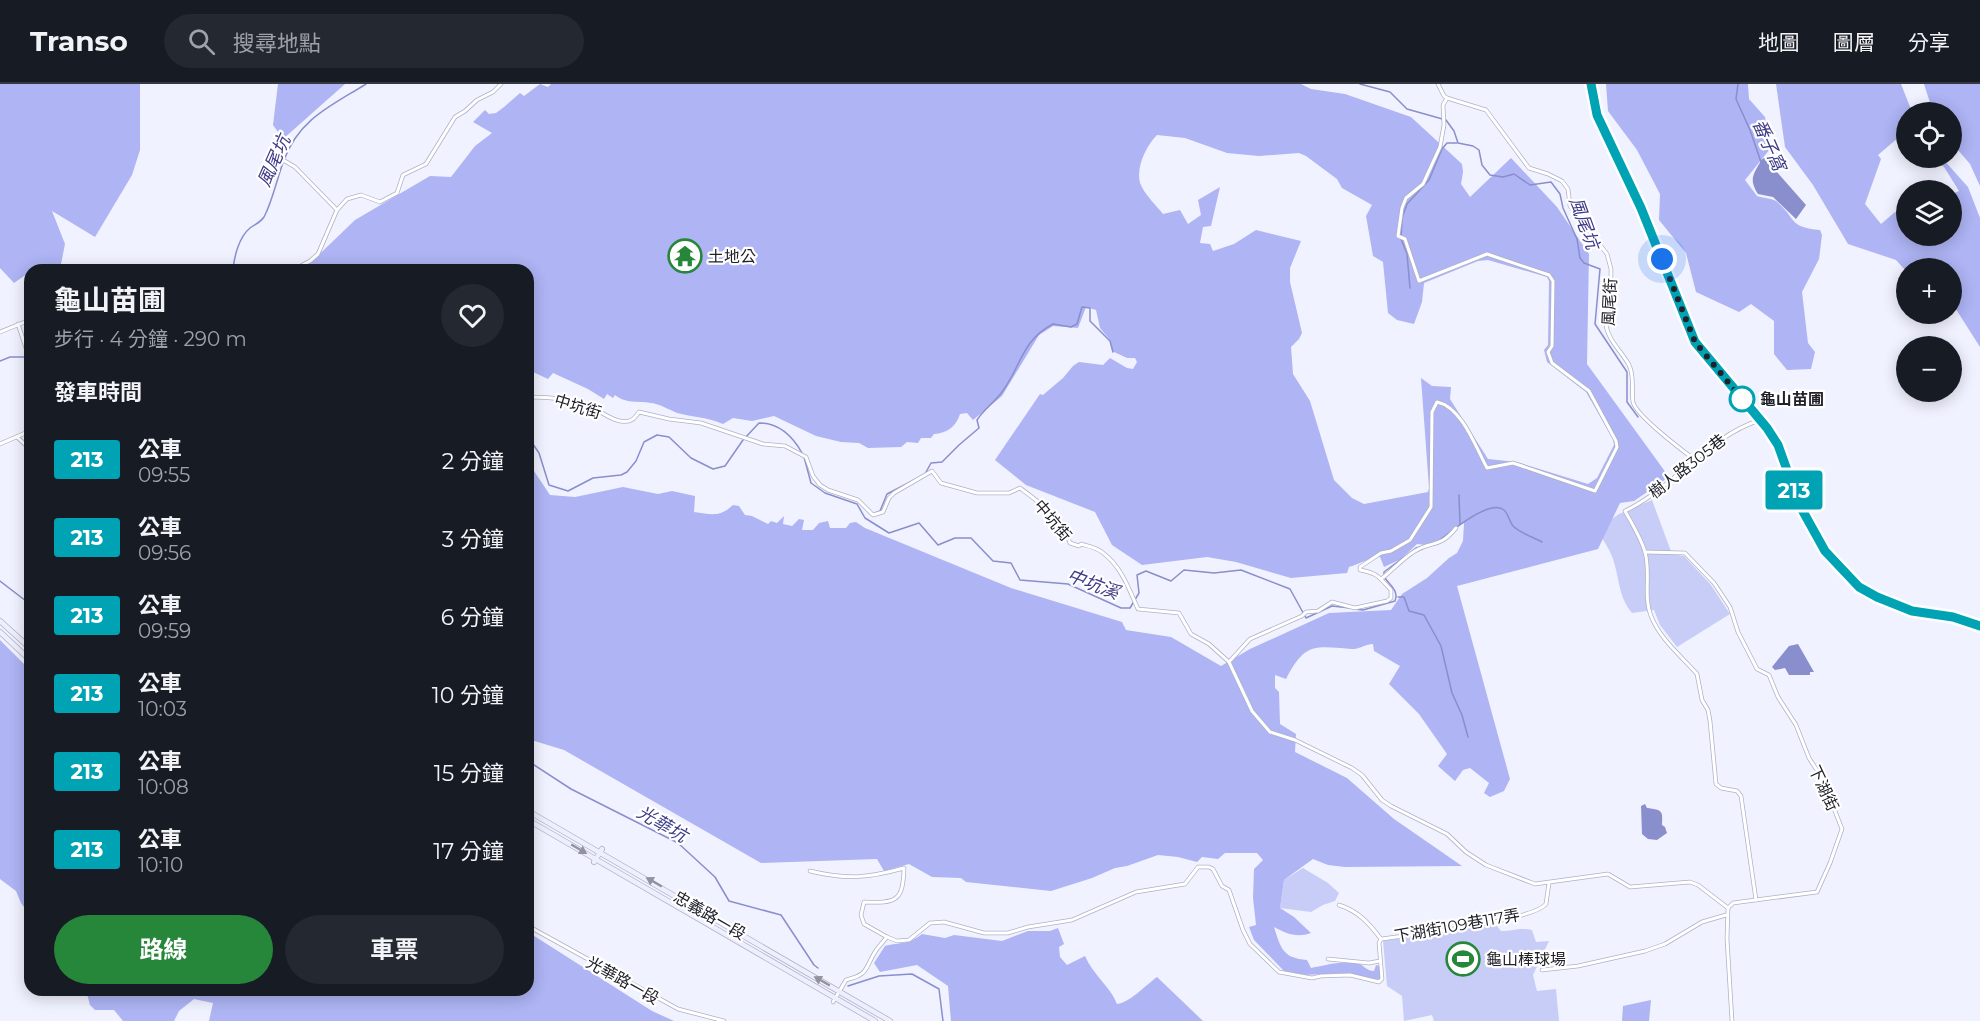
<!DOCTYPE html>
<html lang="zh-TW">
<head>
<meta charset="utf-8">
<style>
  :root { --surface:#171b24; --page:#242831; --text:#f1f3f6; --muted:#9ea1a6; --line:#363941; --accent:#26873a }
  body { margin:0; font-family:Montserrat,"Noto Sans TC",sans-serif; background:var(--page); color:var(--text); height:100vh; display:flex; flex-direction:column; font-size:22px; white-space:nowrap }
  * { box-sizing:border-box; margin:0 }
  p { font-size:20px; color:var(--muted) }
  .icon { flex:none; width:33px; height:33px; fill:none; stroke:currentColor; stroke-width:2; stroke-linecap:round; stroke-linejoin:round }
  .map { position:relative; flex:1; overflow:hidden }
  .panel { position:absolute; left:24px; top:180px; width:510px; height:732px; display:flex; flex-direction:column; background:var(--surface); border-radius:18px; box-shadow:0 3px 15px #0003 }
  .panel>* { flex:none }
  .badge { padding:0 12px; border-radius:4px; font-size:21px; line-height:39px }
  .controls { position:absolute; left:1896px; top:18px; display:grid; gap:12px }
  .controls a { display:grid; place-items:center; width:66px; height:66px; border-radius:50%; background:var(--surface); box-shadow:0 3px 15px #0003; font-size:30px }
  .you { position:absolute; width:30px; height:30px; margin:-15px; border:4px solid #fff; border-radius:50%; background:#1a73e8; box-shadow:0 0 0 9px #1a73e833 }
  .map>.badge { position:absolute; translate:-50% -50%; box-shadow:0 0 0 3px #fff }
  h2 { padding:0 30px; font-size:22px; line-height:54px }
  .round { display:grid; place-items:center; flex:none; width:63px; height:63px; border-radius:32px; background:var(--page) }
  .summary { display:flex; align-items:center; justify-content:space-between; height:102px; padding:0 30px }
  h1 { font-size:28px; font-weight:700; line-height:45px }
  .cta { display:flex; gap:12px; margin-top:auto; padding:12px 30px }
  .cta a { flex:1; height:69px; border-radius:36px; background:var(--accent); color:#fff; font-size:24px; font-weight:700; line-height:69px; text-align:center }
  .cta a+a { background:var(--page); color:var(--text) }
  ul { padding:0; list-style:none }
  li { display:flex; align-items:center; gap:18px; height:78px; padding:0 30px }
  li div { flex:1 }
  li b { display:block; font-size:22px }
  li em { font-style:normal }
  li .badge { min-width:66px; font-weight:700; text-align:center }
  header { display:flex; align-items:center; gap:36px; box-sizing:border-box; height:84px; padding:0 30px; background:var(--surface); border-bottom:2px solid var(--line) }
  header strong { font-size:28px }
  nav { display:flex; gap:33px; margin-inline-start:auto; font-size:21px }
  .search { width:420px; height:54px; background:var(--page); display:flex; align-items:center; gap:15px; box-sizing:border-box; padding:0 21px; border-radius:33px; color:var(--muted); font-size:22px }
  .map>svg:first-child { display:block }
</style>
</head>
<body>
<header>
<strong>Transo</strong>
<div class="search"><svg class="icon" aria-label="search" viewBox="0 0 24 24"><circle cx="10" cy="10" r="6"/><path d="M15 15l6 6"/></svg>搜尋地點</div>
<nav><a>地圖</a><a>圖層</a><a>分享</a></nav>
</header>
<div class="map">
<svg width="1980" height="937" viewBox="0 0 1980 937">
  <rect width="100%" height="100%" fill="#f1f2ff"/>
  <g fill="#c8cdf8">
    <path d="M1652 416 1672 470 1684 472 1711 501 1730 530 1677 563 1660 541 1654 526 1632 529C1618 512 1620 496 1613 475 1609 464 1603 455 1596 446L1619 430Z"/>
    <path d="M1303 784 1328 799 1339 809 1335 817 1323 821 1311 828 1280 824 1284 796Z"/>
    <path d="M1495 840 1501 847C1513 847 1520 843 1532 846L1536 858 1549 857 1533 891 1537 907 1556 905 1559 937H1434L1432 931 1404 937 1402 912 1387 902 1383 857Z"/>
  </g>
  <g fill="#aeb4f4" fill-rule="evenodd">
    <path d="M0 0H140V66L132 91 95 153 52 127 65 160 61 180 40 181 14 199 0 184Z"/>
    <path d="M278 0H345L283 55 273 41Z"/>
    <path d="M540 0 548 3 551 0H1301L1311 5 1345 10 1411 33 1462 80 1463 88 1461 100 1470 113 1511 74 1557 123 1589 170 1587 280 1669 393 1634 417 1620 419 1598 465 1457 502 1510 695 1504 707 1490 713 1484 709 1489 699 1470 684 1463 686 1455 697 1438 682 1447 670 1419 630 1389 600 1400 582 1374 567 1373 560C1366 560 1358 566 1351 565 1313 562 1305 559 1286 595L1275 591V604L1279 608 1280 640 1296 650 1295 668 1347 694 1394 735 1462 782 1345 783 1328 781 1313 775 1284 796 1280 824 1294 833 1311 849C1297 854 1287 850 1274 843 1281 865 1283 874 1307 876L1311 884C1326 881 1341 877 1357 879 1363 880 1366 887 1374 887L1376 881 1380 882V895L1373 896 1349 889 1303 891 1284 887 1254 856 1249 843 1256 841 1253 814 1254 785 1263 776 1257 769H1225L1218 775 1202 773 1197 778 1178 773 1158 771 1127 782 1115 784 1092 794 1051 807 966 798 961 794 932 793 909 780 884 787 877 775 761 779 564 666 528 655V386L534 387 550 411 575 413 623 403 658 410 672 407 695 412 694 428C711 430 719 434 733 421L739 422 745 431 752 432 768 440 771 437 777 439 784 432 783 440 792 442 799 435 804 436 802 446H813L819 439 828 437 830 444H846L850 439 856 438 865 444 1011 504 1122 538 1126 546 1171 553 1221 582 1250 565 1329 529 1391 526 1402 510 1427 494 1449 474 1457 469 1463 457 1464 439C1451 442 1445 458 1432 461 1427 462 1421 460 1417 460L1401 475 1384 483 1380 473C1368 474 1360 480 1349 483L1347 489 1291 494 1236 478 1207 473 1142 481 1112 461 1095 428 1026 401 995 376 1040 310 1043 311 1063 294 1073 282 1079 278 1103 281 1110 274 1127 284 1133 285 1137 278 1135 274H1127L1112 267 1110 256 1100 244 1096 226 1086 223 1078 244 1053 242 1039 251 1002 312 973 336 967 329 960 330C956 343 947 349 934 350L931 354H921L918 359 907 358 901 363 868 364 859 359 841 358 816 352 774 332 752 337 733 334 723 340C708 333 692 333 677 329 670 326 663 322 656 320 642 316 627 321 615 311L613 314 607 310 604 315 588 305 553 289 548 295 533 288 528 289V186H303L355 136 430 92 451 93 475 62 492 49 473 38 485 26 489 30 496 29 504 23 520 9 524 12ZM1157 51 1185 54 1227 69 1259 72 1299 69 1306 72 1337 95 1342 104 1372 121 1366 132 1373 172 1383 178 1388 229 1397 236 1414 240 1422 218 1424 199 1478 177 1488 176 1547 193 1549 197 1548 261 1544 266 1547 278 1586 308 1613 355 1614 361 1597 394 1588 400 1517 378 1488 375 1450 315 1451 303 1432 302 1421 294 1429 404 1428 408 1364 420 1352 414 1334 396 1310 317 1293 290 1291 263 1299 255 1302 249 1290 198V184L1301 157 1256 146 1234 160 1213 167 1210 160 1200 159 1203 143 1211 142 1220 103 1198 116 1201 131 1188 140 1180 126 1163 130C1156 121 1144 110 1140 99 1136 83 1146 62 1157 51Z"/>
    <path d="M1606 0H1748L1749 15 1765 33 1770 65 1745 96 1757 112C1763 114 1771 114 1776 117 1797 134 1787 143 1820 146L1822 151 1819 175 1802 208 1808 259 1815 268 1811 285 1787 286 1774 270V237L1751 220 1739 228 1696 208 1686 169 1659 136 1660 110 1637 66 1608 27Z"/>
    <path d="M1776 0H1901L1912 28H1906V47L1878 71 1881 75 1865 120 1881 140 1895 128 1906 133V152H1952V110L1959 107 1944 83 1932 74H1942L1968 103 1980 134V263L1952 219V184H1906V187L1896 176 1848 160 1813 101 1785 63Z"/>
    <path d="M1924 0H1980V102L1970 80 1952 59V28H1933Z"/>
    <path d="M0 556 30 586V831L21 819 16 807 0 795Z"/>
    <path d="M1058 844 1064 860 1059 863 1060 873 1067 881 1085 872C1093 891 1110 902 1117 920 1129 919 1146 901 1157 893L1203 937H951L948 902 917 881 880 888 874 879 885 862C901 858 908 861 922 850L945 854 954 851 1002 857 1028 847H1050Z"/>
    <path d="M528 848 652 927 674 937H209L213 919 194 915 179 927 174 937H123L114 926H95L90 921 86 906H528Z"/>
    <path d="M1651 916 1649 937H1622L1623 922Z"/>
  </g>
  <g fill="#898ecc">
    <path d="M1772 71 1777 88 1806 121 1796 135 1773 113 1758 110C1748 94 1754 90 1762 75Z"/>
    <path d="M1798 560 1814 588H1810V591H1789L1785 584 1775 586 1772 583 1789 562Z"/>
    <path d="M1645 720 1647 724C1662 726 1663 726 1662 741L1665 743 1667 749 1657 756 1648 755 1642 750 1641 722Z"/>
  </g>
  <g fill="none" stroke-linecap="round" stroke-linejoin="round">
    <g stroke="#898ecc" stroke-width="1.5">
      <path d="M1360 0 1390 8 1407 25 1446 36 1454 47 1458 59 1473 62 1479 66 1482 81 1490 91 1503 93 1514 90 1530 101 1551 98 1560 110 1563 124 1577 155 1580 174 1584 179 1600 185 1595 240 1627 288V318L1638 333"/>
      <path d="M1738 0 1736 15 1750 46 1761 78"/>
      <path d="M233 186C234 173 239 153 250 144 255 140 260 139 264 133 273 116 277 94 284 76 299 35 331 22 366 0"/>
      <path d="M1410 204 1407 170 1401 155 1402 134 1407 120 1429 96 1442 65 1447 59H1457"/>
      <path d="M0 277 10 273H29"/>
      <path d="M528 353 539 369 549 401 568 407 593 394 621 391 627 388 636 377 644 358 657 351 669 353 691 374 713 385 725 382 743 356 759 339C779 339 793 353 802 369"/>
      <path d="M804 373 811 399 825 409 857 420 865 434 889 449 919 439 938 461 955 454H971L993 477 1011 479 1020 496 1068 500 1121 524H1130L1139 509 1137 491 1146 487 1171 497 1184 486 1214 489 1241 486 1290 505 1306 534 1332 522 1350 524"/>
      <path d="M925 390 931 379 942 378 959 361 979 344 977 336C984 325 995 318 1002 308 1022 281 1021 257 1053 240L1071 243 1077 240 1082 223 1090 224V237L1110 257 1113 268"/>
      <path d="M1459 411 1460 440"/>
      <path d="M875 429 880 427 887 410 918 394"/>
      <path d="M1439 457C1450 448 1490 414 1504 426 1508 429 1509 437 1513 442 1520 449 1533 453 1542 458"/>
      <path d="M1384 490V488L1416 464 1420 463"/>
      <path d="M0 497 26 517 30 523"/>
      <path d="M1398 513H1404L1409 527 1424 531 1441 562 1452 609 1462 631 1468 653"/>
      <path d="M1355 525 1363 526 1395 517C1399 507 1390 501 1385 494"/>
      <path d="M528 677 571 705 678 759 715 793 729 817 781 831 814 881 818 884"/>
      <path d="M848 902 879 892 912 890 939 905 943 937"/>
    </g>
    <defs>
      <g id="street">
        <path d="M1438 0 1444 12 1447 14 1486 26 1529 84 1548 90 1562 97 1568 105 1570 122 1607 170 1611 185V198L1606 241C1608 256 1622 268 1629 281 1635 293 1631 306 1633 318 1636 332 1682 366 1695 376"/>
        <path d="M278 73 295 83 337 126"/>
        <path d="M293 186 310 177 318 170 337 126 347 115 361 111 380 118 397 109 403 91 426 80 455 33 465 27 477 16 493 8 501 0"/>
        <path d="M18 240 30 276"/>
        <path d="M0 248 30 236"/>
        <path d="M528 313C548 313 570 315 589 322 601 327 615 340 629 337 634 336 636 332 639 328L669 335 701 339 763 360 785 362 806 373 813 392 820 401 828 406 858 416 873 431 883 428 889 414 894 409 932 387 941 399 977 409H1009L1020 404C1039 418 1063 435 1070 459L1079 462 1081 460C1088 462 1098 464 1103 469 1121 482 1129 505 1138 525L1179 529 1191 550 1209 560 1229 578 1252 627 1270 648 1295 656 1352 684 1362 691 1382 716 1391 722 1447 750 1466 768 1486 781 1535 800 1608 790 1630 803 1690 798 1698 801 1728 824"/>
        <path d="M17 353 30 365"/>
        <path d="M0 360 30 347"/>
        <path d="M1645 468 1685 469 1714 499 1730 523 1738 548 1757 585 1769 591 1778 613 1796 641 1809 674 1822 694 1842 745 1830 779 1817 808 1733 819 1728 824 1727 855 1732 937"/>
        <path d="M1381 495C1393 486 1403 474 1415 467 1433 456 1439 465 1456 444"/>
        <path d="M1229 578 1250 555 1302 532 1306 528 1318 527 1332 518 1355 524 1387 517 1391 514V506C1380 494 1378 489 1360 486V483L1381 469 1391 467 1410 456 1431 423 1432 328 1437 318C1462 323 1476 364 1487 384L1513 379 1595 407 1617 363 1616 357 1589 307 1552 279 1548 268 1552 262 1553 197 1549 191 1487 170 1419 197 1405 155 1398 152 1402 124 1406 114 1423 100 1440 63 1444 41 1443 21 1447 14"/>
        <path d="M810 787C847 796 868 794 904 784 903 818 896 819 864 818L861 831 864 840 887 853C883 858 878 863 875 868 864 886 869 890 846 896L833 918"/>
        <path d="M1756 816 1741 712 1737 707 1721 704 1716 700 1710 637 1708 626 1702 616 1697 590C1681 572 1660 555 1651 532 1643 512 1651 489 1645 468 1641 454 1632 440 1625 427 1675 403 1707 353 1760 336"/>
        <path d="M1339 821C1358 827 1369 839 1381 855"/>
        <path d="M528 842 678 925 724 937"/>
        <path d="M887 853 897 857 909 856 930 839 944 838 984 849H1008L1028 843 1072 836 1136 808 1185 800 1198 783H1209L1213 785 1222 802 1229 806 1243 846 1250 860 1279 888 1312 894 1321 892 1350 891 1379 898 1382 895 1379 859 1381 855"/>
        <path d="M1381 855C1408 851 1533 837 1546 820L1549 799"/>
        <path d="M1328 875 1369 879 1380 877"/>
        <path d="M1542 886 1578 882 1645 867 1665 860 1702 838 1726 831"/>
      </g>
      <g id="secondary">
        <path d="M1591 0 1597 31 1641 125 1695 258 1767 344 1777 361 1800 422 1825 467 1859 503 1877 513 1912 527 1953 533 1980 542"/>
        <path d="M0 537 30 564"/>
        <path d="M0 548 30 576"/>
        <path d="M528 727 890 937"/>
        <path d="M528 736 875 937"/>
        <path d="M594 778 602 765"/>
      </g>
    </defs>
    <use href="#street" stroke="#afb2c6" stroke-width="4.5"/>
    <use href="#secondary" stroke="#afb2c6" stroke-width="6"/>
    <use href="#street" stroke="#fff" stroke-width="3"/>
    <use href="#secondary" stroke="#eeeffe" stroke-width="4.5"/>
  </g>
  <defs><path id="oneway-solid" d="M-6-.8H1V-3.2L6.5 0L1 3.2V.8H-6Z" transform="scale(1.5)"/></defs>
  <g fill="#91929e">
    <use href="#oneway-solid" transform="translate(579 765) rotate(30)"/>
    <use href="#oneway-solid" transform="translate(654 798) rotate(-150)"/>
    <use href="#oneway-solid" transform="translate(822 897) rotate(-150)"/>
  </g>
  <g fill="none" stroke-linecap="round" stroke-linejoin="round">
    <defs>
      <path id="line" d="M1591 0 1597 31 1641 124 1695 258 1767 344 1778 361 1800 422 1825 467 1859 503 1877 513 1912 527 1953 533 1980 542"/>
    </defs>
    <use href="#line" stroke="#fff" stroke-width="14"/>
    <use href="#line" stroke="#00a3b4" stroke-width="9"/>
    <path stroke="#202129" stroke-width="6" stroke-dasharray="0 10.8" d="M1662 175 1695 258 1742 315"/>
  </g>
  <defs>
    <symbol id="temple-ring" viewBox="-11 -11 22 22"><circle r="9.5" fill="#fff" stroke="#26873a" stroke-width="1.5"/><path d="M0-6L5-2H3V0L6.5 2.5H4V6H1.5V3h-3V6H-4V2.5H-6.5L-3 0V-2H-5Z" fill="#26873a"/></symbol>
    <symbol id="stadium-ring" viewBox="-11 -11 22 22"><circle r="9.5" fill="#fff" stroke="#26873a" stroke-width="1.5"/><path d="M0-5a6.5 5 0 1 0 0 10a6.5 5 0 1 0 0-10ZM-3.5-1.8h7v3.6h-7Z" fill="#26873a"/></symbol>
  </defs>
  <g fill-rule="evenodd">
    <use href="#temple-ring" x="666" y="153" width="38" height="38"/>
    <use href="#stadium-ring" x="1444" y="856" width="38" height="38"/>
  </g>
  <circle fill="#fff" stroke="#00a3b4" stroke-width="3" cx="1742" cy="315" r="12"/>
  <g text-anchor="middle" stroke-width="4.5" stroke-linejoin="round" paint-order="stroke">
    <g font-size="16" fill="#202129" stroke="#fff" text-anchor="start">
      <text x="708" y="178">土地公</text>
      <text x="1486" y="881">龜山棒球場</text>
    </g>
    <g font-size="16" fill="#202129" stroke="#fff">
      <text transform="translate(1609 218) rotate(-87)" y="6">風尾街</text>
      <text transform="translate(578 322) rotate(17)" y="6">中坑街</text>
      <text transform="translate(1687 382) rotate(-38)" y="6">樹人路305巷</text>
      <text transform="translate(1053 436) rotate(50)" y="6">中坑街</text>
      <text transform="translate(1824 704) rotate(65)" y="6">下湖街</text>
      <text transform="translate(710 831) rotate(30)" y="6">忠義路一段</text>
      <text transform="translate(1457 841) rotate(-10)" y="6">下湖街109巷117弄</text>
      <text transform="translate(623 896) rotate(29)" y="6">光華路一段</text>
    </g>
    <g font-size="16" font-weight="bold" fill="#202129" stroke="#fff" text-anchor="start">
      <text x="1760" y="321">龜山苗圃</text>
    </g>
    <g font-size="18" font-style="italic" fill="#3d3c87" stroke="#fff">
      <text transform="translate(1769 61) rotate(66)" y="6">番子窩</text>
      <text transform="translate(274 77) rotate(-66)" y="6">風尾坑</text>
      <text transform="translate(1584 139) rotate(70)" y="6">風尾坑</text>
      <text transform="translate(1093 500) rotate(21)" y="6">中坑溪</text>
      <text transform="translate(662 740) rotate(30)" y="6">光華坑</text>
    </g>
  </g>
</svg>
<div class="controls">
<a><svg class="icon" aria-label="locate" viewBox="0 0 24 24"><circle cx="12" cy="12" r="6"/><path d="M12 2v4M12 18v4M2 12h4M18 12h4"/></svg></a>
<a><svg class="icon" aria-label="layers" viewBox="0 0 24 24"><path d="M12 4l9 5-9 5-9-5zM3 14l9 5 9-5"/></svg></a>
<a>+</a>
<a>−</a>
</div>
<div class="you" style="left:1662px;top:175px"></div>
<b class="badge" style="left:1794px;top:406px;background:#00a3b4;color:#fff">213</b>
<section class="panel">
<div class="summary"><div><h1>龜山苗圃</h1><p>步行 · 4 分鐘 · 290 m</p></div><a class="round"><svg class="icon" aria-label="heart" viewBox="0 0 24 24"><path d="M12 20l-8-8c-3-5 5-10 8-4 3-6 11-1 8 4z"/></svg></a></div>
<h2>發車時間</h2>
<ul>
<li><span class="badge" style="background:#00a3b4;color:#fff">213</span><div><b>公車</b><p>09:55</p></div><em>2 分鐘</em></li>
<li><span class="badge" style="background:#00a3b4;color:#fff">213</span><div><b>公車</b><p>09:56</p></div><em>3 分鐘</em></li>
<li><span class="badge" style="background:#00a3b4;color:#fff">213</span><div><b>公車</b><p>09:59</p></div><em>6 分鐘</em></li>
<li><span class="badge" style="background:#00a3b4;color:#fff">213</span><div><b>公車</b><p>10:03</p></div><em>10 分鐘</em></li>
<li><span class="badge" style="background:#00a3b4;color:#fff">213</span><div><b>公車</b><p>10:08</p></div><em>15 分鐘</em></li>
<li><span class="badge" style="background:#00a3b4;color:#fff">213</span><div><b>公車</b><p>10:10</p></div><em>17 分鐘</em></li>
</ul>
<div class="cta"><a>路線</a><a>車票</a></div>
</section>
</div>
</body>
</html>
